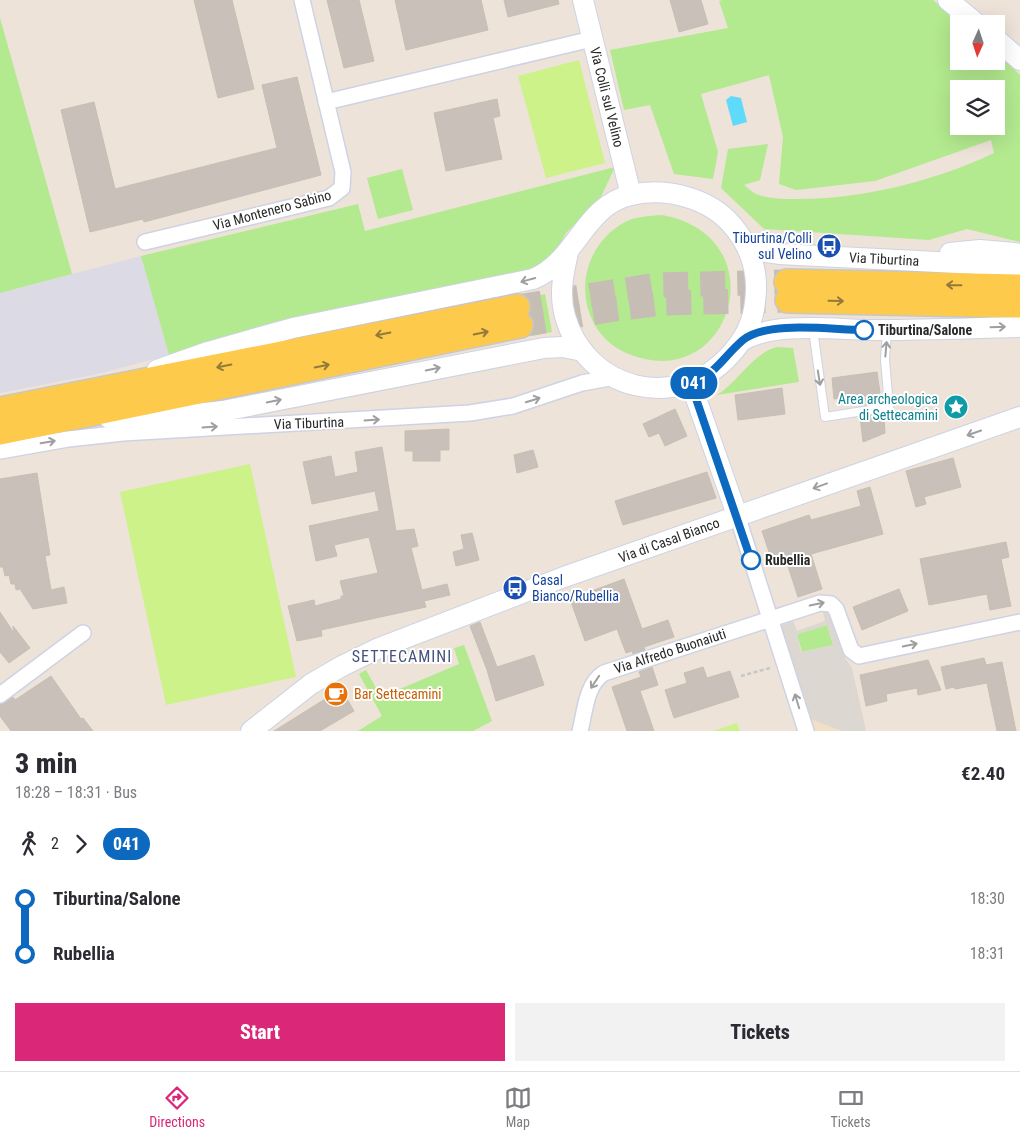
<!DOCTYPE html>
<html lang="en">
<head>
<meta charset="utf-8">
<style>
  :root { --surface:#fff; --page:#f2f2f3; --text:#2b2b33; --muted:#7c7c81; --line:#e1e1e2; --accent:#db2777 }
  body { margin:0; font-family:"Roboto Condensed",sans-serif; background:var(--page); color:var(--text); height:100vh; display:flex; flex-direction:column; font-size:19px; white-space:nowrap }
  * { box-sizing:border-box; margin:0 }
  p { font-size:16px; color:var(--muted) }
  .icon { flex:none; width:28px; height:28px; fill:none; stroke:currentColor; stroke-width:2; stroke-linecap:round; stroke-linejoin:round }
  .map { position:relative; height:731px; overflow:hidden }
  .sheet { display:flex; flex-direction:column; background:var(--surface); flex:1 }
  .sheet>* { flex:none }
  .badge { padding:0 10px; border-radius:16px; font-size:18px; line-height:32px }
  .needle { width:32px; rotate:183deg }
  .controls { position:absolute; left:950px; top:15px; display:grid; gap:10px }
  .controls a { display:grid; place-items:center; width:55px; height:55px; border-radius:0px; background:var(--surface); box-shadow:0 5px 20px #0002; font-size:25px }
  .map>.badge { position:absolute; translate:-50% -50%; box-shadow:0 0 0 2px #fff }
  .legs { display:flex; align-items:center; gap:8px; height:55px; padding:0 15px; font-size:16px }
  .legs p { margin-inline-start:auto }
  .overview { display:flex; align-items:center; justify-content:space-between; height:85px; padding:0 15px }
  h1 { font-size:28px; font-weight:800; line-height:38px }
  .button { display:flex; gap:10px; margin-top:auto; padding:10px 15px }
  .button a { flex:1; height:58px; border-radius:0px; background:var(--accent); color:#fff; font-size:20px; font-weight:800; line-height:58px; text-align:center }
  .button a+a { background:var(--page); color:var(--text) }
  ul { padding:0 15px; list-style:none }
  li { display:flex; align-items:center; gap:18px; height:55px; font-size:19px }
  li i { display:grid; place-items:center; width:8px; height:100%; margin:0 6px; background:currentColor }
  li i::after { content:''; width:12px; height:12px; margin:-6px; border:4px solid; border-radius:50%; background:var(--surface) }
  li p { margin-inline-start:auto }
  li:first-child i { background:linear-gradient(#0000 50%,currentColor 0) }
  li:last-child i { background:linear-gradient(currentColor 50%,#0000 0) }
  .dock { display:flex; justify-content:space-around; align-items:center; height:70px; border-top:1px solid var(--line); background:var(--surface); font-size:14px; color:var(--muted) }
  .dock a { display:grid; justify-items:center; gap:2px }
  .dock .current { color:var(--accent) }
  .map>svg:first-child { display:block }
</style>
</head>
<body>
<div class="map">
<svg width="1020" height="731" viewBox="0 0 1020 731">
  <rect width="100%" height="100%" fill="#ede3d8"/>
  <path fill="#dcdae4" d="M141 256 169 355 98 374 0 393V293Z"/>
  <path fill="#f1e0c6" d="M810 719 842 731H813Z"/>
  <g fill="#b3e98f" fill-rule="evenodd">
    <path d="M723 0H933L962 24H959V61H996V53L1020 75V242L967 229 929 240 764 229 721 188 728 149 768 144 760 180 744 185C748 188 752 192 756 194 769 199 785 199 798 199 864 199 935 181 994 153L991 140 875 181 796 190 779 184 783 137 769 75 701 94 718 152 713 179 674 174 650 105 624 110 610 50 728 28 719 1ZM959 89H996V126H959Z"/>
    <path d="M0 18 72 274 0 293Z"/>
    <path d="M615 167 600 199 566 233 558 248 546 263 523 274 285 324 169 355 141 256 358 204 365 231Z"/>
    <path d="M402 169 413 210 378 219 367 178Z"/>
    <path d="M662 215C773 235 736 379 645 359 626 355 609 346 598 330 573 293 586 243 625 222 637 216 650 216 662 215Z"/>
    <path d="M545 294 552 332 532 336 525 298Z"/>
    <path d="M777 347 793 348 799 382 717 395C739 381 753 353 777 347Z"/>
    <path d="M827 625 833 645 802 652 797 634Z"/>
    <path d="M464 645 492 721 473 731H358L382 716 359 674 366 670 381 697 459 664 454 648Z"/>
  </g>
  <g fill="#ccf289">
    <path d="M579 60 605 163 546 178 518 76Z"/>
    <path d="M250 464 296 677 166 705 120 492Z"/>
    <path d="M737 723 740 731H713Z"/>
  </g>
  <path fill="#dcd7d0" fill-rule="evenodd" d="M828 611 845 658 852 668 866 731H842L810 719 780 626 793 621 797 631 825 621 823 612ZM827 625 833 645 801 652 797 634Z"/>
  <path fill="#60dafa" d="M731 96 741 98 747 122 733 126 726 100Z"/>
  <g fill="#c8c0b9" stroke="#c8bfb2">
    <path d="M194 0H232L254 89 218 98Z"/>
    <path d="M327 0H359L374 61 344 68Z"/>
    <path d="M395 0H481L488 30 406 50Z"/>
    <path d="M504 0H558L559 4 508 17Z"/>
    <path d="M670 0H701L708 24 679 32Z"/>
    <path d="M297 77 321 175 144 222 143 219 90 232 61 110 94 102 115 189 277 148 262 85Z"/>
    <path d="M497 99 500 116 493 118 502 159 446 171 434 113Z"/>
    <path d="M877 372 880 393 874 394 875 404 859 406 858 402 844 404 843 398 834 399 832 378Z"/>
    <path d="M782 388 785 414 738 420 735 395Z"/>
    <path d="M675 409 687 436 665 446 659 433 649 437 643 424Z"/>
    <path d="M876 415 877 417 884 416 885 433 863 442 860 417Z"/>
    <path d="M449 429V450H440V461H413V451H405V431Z"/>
    <path d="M382 447 396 531 414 529 418 546 411 548 422 590 447 584 450 595 424 601 426 607 321 630 322 636 297 641 288 606 314 600 315 606 341 599V596H344L340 581 378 573 369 537 334 545 337 556 316 561 309 526 379 511 375 491 312 504 303 462 331 456 335 477 358 472 355 452Z"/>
    <path d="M533 450 538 467 517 473 514 455Z"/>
    <path d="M953 458 961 487 924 497 926 504 916 507 906 471Z"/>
    <path d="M707 472 716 498 623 525 615 501Z"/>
    <path d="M37 473 50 555 45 556 51 590 64 587 67 603 33 609 20 589 16 590 15 584H11L9 575 5 576 3 567H0V479Z"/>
    <path d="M870 487 883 534 811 554 822 589 798 597 786 560 773 564 762 531 809 515 811 520 861 506 857 491Z"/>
    <path d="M472 533 479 560 456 566 453 552 464 549 461 535Z"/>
    <path d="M1006 542 1009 557 1001 559 1011 606 990 610 987 594 929 605 920 559Z"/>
    <path d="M624 579 642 629 668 620 674 637 644 647 645 650 633 654 632 651 626 653 617 629 585 641 570 599Z"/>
    <path d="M899 589 908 611 862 630 853 607Z"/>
    <path d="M0 612 14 633 13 626 30 648 9 663 0 652Z"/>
    <path d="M480 622 497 667 534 655 544 685 496 701 487 670 470 626Z"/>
    <path d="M984 658 986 665 1002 662 1016 731H997L987 683 955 689 954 687 946 689 941 667Z"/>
    <path d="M928 660 941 690 918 695 917 688 886 694 887 701 866 706 860 675Z"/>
    <path d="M652 667 658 685 640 691 654 731H627L612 687 641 677 639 672Z"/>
    <path d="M703 667 707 678 730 671 739 697 674 718 665 690 687 683 684 673Z"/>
    <path d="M51 676 81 719 83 718 93 731H11L0 716V704L13 697 15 700Z"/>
    <path d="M341 689 354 711 320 731H274Z"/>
  </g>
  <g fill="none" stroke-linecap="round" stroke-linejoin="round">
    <g stroke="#c6beb5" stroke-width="25" stroke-dasharray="25 12" stroke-linecap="butt">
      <path d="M517 307 657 285 787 282"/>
      <path d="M520 325 615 309 662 303 788 300"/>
    </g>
    <defs>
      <path id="service" d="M813 329 825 417 889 407 885 360 887 330"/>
      <g id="minor">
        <path d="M326 102 592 39"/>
        <path d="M145 242 329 198 342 188 343 172 302 0"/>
        <path d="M0 451 68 439 123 433 470 413 513 406 582 383 615 377"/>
        <path d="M737 515 806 731"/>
        <path d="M0 695 83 633"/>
        <path d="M580 731C585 712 586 684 604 673L820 603 831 604 836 609 851 650 859 656 1020 622"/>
      </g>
      <g id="tertiary">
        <path d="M583 0 631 195"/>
        <path d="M948 0 977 24"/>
        <path d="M996 39 1020 60"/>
        <path d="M748 249 779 254 997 265 1020 268"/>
        <path d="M950 253 980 250 1015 253"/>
        <path d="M742 341C774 320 844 331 882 330 928 330 974 328 1020 327"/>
        <path d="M157 370 208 352 293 328 533 279C576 262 584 205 631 195 666 187 709 198 732 225 751 247 759 273 755 302 753 323 744 340 730 355 678 413 586 391 565 316 559 295 563 274 568 253"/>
        <path d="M691 384 737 515"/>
        <path d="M109 418 176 416 223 411 544 348 562 347 583 351"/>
        <path d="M251 731 311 684 342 666 379 648 564 577 1020 417"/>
      </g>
      <g id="primary">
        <path d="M787 282 1020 287"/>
        <path d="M788 300 1020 305"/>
        <path d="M0 410 517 307"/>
        <path d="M0 432 520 325"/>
      </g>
    </defs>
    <use href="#service" stroke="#ced3e4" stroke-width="10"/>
    <use href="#minor" stroke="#ced3e4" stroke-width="18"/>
    <use href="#tertiary" stroke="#ced3e4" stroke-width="22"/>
    <use href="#primary" stroke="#c7c7c7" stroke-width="28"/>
    <path stroke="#c7c7c7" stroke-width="2.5" stroke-dasharray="4 2.5" stroke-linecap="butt" d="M741 676 770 668"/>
    <use href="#service" stroke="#fff" stroke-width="8"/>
    <use href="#minor" stroke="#fff" stroke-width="15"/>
    <use href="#tertiary" stroke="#fff" stroke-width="20"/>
    <use href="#primary" stroke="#feca4c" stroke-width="25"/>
  </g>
  <defs><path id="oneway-shaft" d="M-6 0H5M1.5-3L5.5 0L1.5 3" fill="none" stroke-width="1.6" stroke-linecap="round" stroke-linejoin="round" transform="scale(1.25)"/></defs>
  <g stroke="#9f9f9f">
    <use href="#oneway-shaft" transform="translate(528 280) rotate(165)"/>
    <use href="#oneway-shaft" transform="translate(998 327) rotate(-2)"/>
    <use href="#oneway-shaft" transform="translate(886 349) rotate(-85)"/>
    <use href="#oneway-shaft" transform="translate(433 369) rotate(-11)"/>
    <use href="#oneway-shaft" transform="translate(819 378) rotate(81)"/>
    <use href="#oneway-shaft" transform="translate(533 400) rotate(-17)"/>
    <use href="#oneway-shaft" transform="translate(274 401) rotate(-11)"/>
    <use href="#oneway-shaft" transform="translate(372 420) rotate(-4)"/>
    <use href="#oneway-shaft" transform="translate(210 427) rotate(-4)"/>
    <use href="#oneway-shaft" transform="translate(974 433) rotate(161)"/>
    <use href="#oneway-shaft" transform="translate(48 442) rotate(-10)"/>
    <use href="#oneway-shaft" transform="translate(820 486) rotate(160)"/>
    <use href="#oneway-shaft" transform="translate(817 604) rotate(-12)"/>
    <use href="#oneway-shaft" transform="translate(910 645) rotate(-12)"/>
    <use href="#oneway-shaft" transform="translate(595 682) rotate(124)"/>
    <use href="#oneway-shaft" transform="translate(797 701) rotate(-107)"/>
  </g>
  <g stroke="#947a3a">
    <use href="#oneway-shaft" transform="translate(954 285) rotate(-179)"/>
    <use href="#oneway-shaft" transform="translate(836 301) rotate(1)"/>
    <use href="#oneway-shaft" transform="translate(481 333) rotate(-12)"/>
    <use href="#oneway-shaft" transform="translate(383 334) rotate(169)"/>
    <use href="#oneway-shaft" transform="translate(224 366) rotate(169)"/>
    <use href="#oneway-shaft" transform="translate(322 366) rotate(-12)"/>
  </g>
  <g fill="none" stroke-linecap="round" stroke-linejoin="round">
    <defs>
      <path id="line-1" d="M751 560 691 384C718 372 723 357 743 340 768 320 833 330 864 330"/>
    </defs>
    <use href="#line-1" stroke="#fff" stroke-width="11"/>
    <use href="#line-1" stroke="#0c69bf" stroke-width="8"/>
  </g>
  <defs>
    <symbol id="bus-disc" viewBox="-11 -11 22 22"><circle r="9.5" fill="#1a4fb4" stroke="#fff"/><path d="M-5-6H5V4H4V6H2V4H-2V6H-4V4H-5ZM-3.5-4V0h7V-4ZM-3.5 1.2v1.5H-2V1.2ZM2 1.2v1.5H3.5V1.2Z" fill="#fff"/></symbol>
    <symbol id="sight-disc" viewBox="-11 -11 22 22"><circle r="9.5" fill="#0f9aa8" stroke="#fff"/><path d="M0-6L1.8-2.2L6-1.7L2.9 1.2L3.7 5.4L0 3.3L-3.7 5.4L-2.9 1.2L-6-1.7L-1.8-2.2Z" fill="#fff"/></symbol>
    <symbol id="cafe-disc" viewBox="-11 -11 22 22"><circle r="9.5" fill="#e8710a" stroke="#fff"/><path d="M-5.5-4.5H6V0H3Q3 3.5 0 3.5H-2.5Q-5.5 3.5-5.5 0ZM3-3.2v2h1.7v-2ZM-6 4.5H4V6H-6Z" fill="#fff"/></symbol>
  </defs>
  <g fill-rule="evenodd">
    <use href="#bus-disc" x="815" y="232" width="28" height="28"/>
    <use href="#sight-disc" x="942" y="393" width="28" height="28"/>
    <use href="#bus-disc" x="501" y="574" width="28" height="28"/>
    <use href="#cafe-disc" x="322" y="680" width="28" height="28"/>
  </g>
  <g fill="#fff" stroke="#0c69bf" stroke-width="2.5">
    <circle cx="864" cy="330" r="9"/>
    <circle cx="751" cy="560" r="9"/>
  </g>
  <g text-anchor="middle" stroke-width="4" stroke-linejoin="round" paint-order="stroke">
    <g font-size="14" fill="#292929" stroke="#fff">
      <text transform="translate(607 97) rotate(76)" y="5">Via Colli sul Velino</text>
      <text transform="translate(272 210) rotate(-15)" y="5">Via Montenero Sabino</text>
      <text transform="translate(884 259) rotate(3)" y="5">Via Tiburtina</text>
      <text transform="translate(309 423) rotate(-2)" y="5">Via Tiburtina</text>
      <text transform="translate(669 540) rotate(-20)" y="5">Via di Casal Bianco</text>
      <text transform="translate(670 651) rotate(-18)" y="5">Via Alfredo Buonaiuti</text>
    </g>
    <g font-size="14" fill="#164399" stroke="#fff" text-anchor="end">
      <text x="812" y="243">Tiburtina/Colli<tspan x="812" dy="16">sul Velino</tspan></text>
      <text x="532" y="585" text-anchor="start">Casal<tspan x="532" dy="16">Bianco/Rubellia</tspan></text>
    </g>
    <g font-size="14" font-weight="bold" fill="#292929" stroke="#fff" text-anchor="start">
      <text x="878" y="335">Tiburtina/Salone</text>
      <text x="765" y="565">Rubellia</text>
    </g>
    <g font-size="14" fill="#0d838f" stroke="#fff" text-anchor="end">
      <text x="938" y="404">Area archeologica<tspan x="938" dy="16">di Settecamini</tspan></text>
    </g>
    <g font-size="14" fill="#c56008" stroke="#fff" text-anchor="start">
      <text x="354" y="699">Bar Settecamini</text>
    </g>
    <g font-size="16" letter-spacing="1" fill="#45527d" stroke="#fff">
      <text x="402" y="662">SETTECAMINI</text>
    </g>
  </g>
</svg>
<div class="controls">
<a><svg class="needle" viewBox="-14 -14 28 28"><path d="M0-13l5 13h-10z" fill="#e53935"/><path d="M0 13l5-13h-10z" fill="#7c7c81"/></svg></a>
<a><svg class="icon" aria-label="layers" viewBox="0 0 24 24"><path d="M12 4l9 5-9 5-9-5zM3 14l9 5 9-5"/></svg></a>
</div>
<b class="badge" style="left:694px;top:383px;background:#0c69bf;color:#fff">041</b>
</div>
<section class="sheet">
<div class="overview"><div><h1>3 min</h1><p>18:28 – 18:31 · Bus</p></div><b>€2.40</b></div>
<div class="legs"><svg class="icon" aria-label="walk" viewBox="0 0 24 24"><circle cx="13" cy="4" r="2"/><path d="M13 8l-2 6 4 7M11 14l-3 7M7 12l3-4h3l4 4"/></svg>2<svg class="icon" aria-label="forward" viewBox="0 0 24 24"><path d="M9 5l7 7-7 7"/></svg><b class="badge" style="background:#0c69bf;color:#fff">041</b></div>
<ul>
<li><i style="color:#0c69bf"></i><b>Tiburtina/Salone</b><p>18:30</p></li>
<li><i style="color:#0c69bf"></i><b>Rubellia</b><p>18:31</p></li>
</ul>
<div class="button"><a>Start</a><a>Tickets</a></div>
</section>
<nav class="dock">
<a class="current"><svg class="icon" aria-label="directions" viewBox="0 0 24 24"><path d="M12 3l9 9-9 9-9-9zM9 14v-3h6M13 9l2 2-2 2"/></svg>Directions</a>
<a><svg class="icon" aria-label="map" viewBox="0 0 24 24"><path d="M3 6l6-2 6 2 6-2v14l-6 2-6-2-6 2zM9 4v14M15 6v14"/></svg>Map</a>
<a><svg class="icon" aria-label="tickets" viewBox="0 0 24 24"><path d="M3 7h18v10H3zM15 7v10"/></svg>Tickets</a>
</nav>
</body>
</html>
